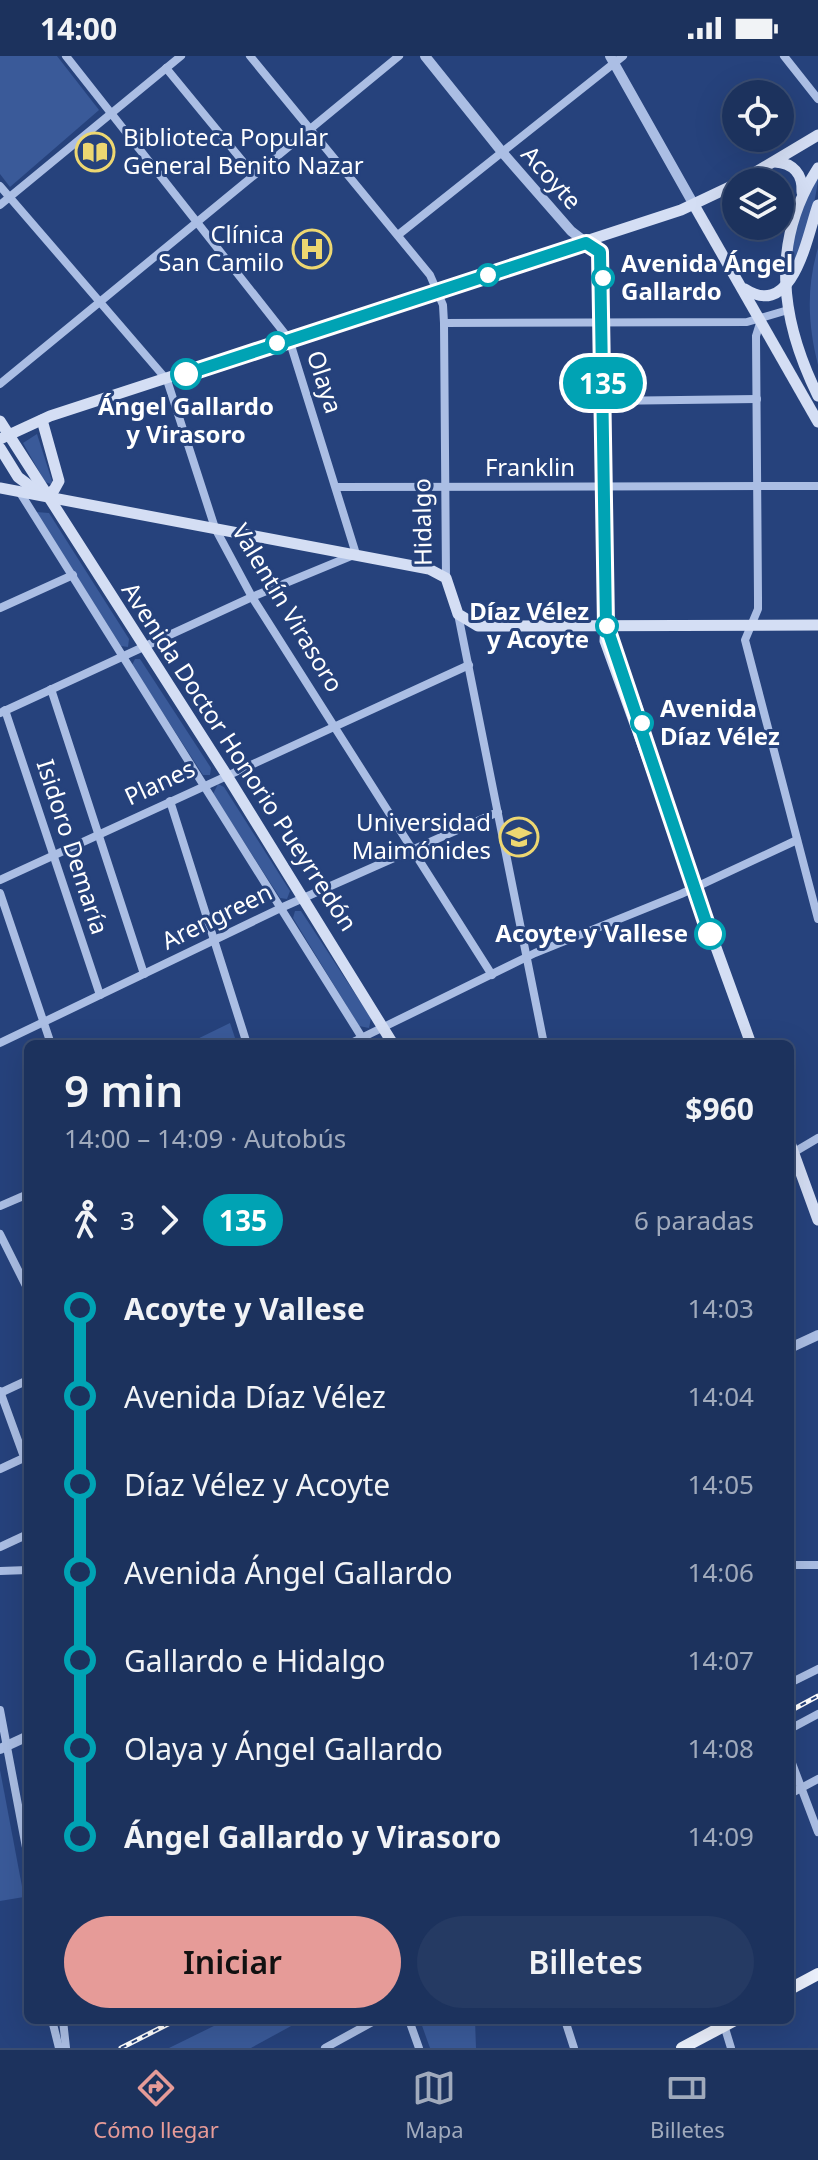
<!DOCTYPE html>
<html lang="es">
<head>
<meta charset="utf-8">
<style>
  :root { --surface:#1c325d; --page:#253a63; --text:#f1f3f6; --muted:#a0aabc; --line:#3a4d72; --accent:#e69b98 }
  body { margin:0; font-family:"Noto Sans",sans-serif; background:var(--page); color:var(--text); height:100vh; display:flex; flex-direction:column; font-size:30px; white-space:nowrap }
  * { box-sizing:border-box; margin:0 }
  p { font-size:26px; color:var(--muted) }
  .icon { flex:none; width:44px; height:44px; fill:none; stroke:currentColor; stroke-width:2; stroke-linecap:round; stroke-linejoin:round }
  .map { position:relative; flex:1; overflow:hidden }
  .sheet { position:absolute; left:24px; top:984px; width:770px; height:984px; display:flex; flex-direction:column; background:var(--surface); border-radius:12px; box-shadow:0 8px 32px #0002,0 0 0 2px var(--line) }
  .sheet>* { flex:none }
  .badge { padding:0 16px; border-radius:26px; font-size:28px; line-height:52px }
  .fabs { position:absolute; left:722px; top:24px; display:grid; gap:16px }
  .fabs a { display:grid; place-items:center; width:72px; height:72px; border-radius:50%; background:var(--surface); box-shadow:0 8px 32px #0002,0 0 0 2px var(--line); font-size:40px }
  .map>.badge { position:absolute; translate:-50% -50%; box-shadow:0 0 0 4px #fff }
  .legs { display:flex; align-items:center; gap:12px; height:88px; padding:0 40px; font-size:26px }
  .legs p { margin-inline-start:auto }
  .overview { display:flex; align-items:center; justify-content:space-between; height:136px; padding:0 40px }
  h1 { font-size:44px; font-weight:600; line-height:60px }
  .primary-button { display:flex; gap:16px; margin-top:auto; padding:16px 40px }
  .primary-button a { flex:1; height:92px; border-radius:48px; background:var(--accent); color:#111; font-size:32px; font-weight:600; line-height:92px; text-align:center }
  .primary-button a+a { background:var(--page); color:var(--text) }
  ul { padding:0 40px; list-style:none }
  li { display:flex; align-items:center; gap:28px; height:88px; font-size:30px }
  li i { display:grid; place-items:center; width:12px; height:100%; margin:0 10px; background:currentColor }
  li i::after { content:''; width:20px; height:20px; margin:-10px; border:6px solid; border-radius:50%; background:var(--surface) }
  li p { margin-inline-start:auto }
  li:first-child i { background:linear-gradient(#0000 50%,currentColor 0) }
  li:last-child i { background:linear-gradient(currentColor 50%,#0000 0) }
  .status { display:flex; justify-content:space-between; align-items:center; height:56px; padding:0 40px; background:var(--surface); direction:ltr }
  .status svg { height:22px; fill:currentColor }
  .tabs { display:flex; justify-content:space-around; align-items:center; height:112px; border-top:2px solid var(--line); background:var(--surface); font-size:22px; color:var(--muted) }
  .tabs a { display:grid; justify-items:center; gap:4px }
  .tabs .active { color:var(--accent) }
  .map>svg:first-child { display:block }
</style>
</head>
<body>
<div class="status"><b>14:00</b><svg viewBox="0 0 49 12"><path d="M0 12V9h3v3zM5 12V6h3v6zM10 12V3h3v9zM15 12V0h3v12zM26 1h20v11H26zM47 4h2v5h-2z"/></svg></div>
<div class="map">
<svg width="818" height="1992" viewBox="0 0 818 1992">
  <rect width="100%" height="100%" fill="#26427c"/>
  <g fill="#3a5a99">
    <path d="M0 0H57L99 54 10 131 0 118Z"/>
    <path d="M818 121C818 138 801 203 790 212L795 165Z"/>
    <path d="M818 192V309C808 269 806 232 818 192Z"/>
    <path d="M37 378 52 425 51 428 45 426 23 387Z"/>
    <path d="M36 456 49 457 129 583 128 591 121 590Z"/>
    <path d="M135 603H140L211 712 210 719H203L132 609Z"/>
    <path d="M218 728 224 731 290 835 287 843 280 842 213 738Z"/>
    <path d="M295 855H301L371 962 369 972 359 970 293 862Z"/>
    <path d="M230 967 237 988H187Z"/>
    <path d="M0 1714 24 1841 0 1845Z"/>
    <path d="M226 1964H302L251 1992H169Z"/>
    <path d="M420 1964H475L476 1992H430Z"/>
  </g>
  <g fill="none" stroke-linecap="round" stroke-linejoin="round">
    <g stroke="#abbee4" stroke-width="8">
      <path d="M250 0 430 219 443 249 444 267 446 522"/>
      <path d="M784 0 818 43"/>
      <path d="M166 12 254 119"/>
      <path d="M0 130 167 324 215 472 252 541 492 919"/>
      <path d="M0 149 181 0"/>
      <path d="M398 179 623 0"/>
      <path d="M761 264 756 280 758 541V553L745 584 818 863"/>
      <path d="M444 267 747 266 788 254"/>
      <path d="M0 328 399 0"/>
      <path d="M603 345 757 343"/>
      <path d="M337 431 818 430"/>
      <path d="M19 435 366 988"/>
      <path d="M0 552 73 519"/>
      <path d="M458 558 544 988"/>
      <path d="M51 633 144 918"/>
      <path d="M5 654 100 939"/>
      <path d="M0 657 252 541 356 498 289 283 66 0"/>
      <path d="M170 745 247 988"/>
      <path d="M0 824 469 609"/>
      <path d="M0 837 51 988"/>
      <path d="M0 987 283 851 498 756"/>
      <path d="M349 988 535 897 681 838 797 784"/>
      <path d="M791 1098 818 1082"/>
      <path d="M0 1150 28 1138"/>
      <path d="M0 1178 28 1234"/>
      <path d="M0 1335 28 1412"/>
      <path d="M0 1337 28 1324"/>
      <path d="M0 1413 28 1400"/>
      <path d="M0 1491 28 1478"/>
      <path d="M790 1509H818"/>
      <path d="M0 1515 28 1514"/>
      <path d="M790 1627 818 1613"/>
      <path d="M0 1654 28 1802"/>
      <path d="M790 1673 818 1658"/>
      <path d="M790 1702 818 1776"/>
      <path d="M790 1738 818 1723"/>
      <path d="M52 1964 59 1992"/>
      <path d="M63 1964 66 1992"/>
      <path d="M409 1964 419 1992"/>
      <path d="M565 1964 574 1992"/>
      <path d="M724 1969 731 1992"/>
      <path d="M325 1992 376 1964"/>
    </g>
    <g stroke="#abbee4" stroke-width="10">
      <path d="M425 0 502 96 571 175 601 198 606 569"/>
      <path d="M610 0 694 149"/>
      <path d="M790 1292 818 1279"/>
      <path d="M0 1693 28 1680"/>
    </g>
    <g stroke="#d4def4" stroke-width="11">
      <path d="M775 106C793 107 803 118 802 136"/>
      <path d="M818 112C770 186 780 263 818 340"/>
      <path d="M739 126 818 79"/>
      <path d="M694 149 818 366"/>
      <path d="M745 233C794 265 808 176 818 149"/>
      <path d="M42 364 59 425 54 434 46 439"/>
      <path d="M0 365 226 718 393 988"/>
      <path d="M0 383 50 360 681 154 736 128"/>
      <path d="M0 392 18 421 38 436"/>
      <path d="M0 432 429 513 446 522 458 558 478 570 818 569"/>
      <path d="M606 569 605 585 751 988"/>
      <path d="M606 569 638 654"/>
      <path d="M790 1087 818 1164"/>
    </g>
    <g stroke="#ebf0fc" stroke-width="12">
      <path d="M790 1933 818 1918"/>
      <path d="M682 1992 735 1964"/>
    </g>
    <defs>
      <g id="rail">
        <path d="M790 1655 818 1640"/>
        <path d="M121 1992 176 1964"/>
      </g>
    </defs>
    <use href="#rail" stroke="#fff" stroke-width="5"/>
    <use href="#rail" stroke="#26427c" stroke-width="2" stroke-dasharray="6" stroke-linecap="butt"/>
  </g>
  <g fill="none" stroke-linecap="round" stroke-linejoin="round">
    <defs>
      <path id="line-1" d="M186 318 586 187 600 196 606 569 710 878"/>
    </defs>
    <use href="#line-1" stroke="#fff" stroke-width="18"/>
    <use href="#line-1" stroke="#00a3b4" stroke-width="12"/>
  </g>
  <defs>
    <symbol id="library-ring" viewBox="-11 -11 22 22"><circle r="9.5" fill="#26427c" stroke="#edd771" stroke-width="1.5"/><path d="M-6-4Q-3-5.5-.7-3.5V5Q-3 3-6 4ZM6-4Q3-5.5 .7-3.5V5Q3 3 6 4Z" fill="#edd771"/></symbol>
    <symbol id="hospital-ring" viewBox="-11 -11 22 22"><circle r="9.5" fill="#26427c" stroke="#edd771" stroke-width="1.5"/><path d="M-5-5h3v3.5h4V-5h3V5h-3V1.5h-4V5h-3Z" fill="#edd771"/></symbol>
    <symbol id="university-ring" viewBox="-11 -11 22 22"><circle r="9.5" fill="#26427c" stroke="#edd771" stroke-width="1.5"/><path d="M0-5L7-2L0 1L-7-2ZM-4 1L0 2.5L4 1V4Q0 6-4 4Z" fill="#edd771"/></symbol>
  </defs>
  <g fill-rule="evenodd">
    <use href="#library-ring" x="73" y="74" width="44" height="44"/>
    <use href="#hospital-ring" x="290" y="171" width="44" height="44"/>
    <use href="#university-ring" x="497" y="759" width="44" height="44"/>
  </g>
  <g fill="#fff" stroke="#00a3b4" stroke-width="4">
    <circle cx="488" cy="219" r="10"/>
    <circle cx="603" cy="222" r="10"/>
    <circle cx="277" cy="287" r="10"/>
    <circle cx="186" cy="318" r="14"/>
    <circle cx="607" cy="570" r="10"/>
    <circle cx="642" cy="667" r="10"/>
    <circle cx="710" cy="878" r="14"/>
  </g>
  <g text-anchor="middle" stroke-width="6" stroke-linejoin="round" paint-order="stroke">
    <g font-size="24" fill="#fff" stroke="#26427c" text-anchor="end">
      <text x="123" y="90" text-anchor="start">Biblioteca Popular<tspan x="123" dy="28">General Benito Nazar</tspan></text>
      <text x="284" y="187">Clínica<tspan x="284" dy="28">San Camilo</tspan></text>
      <text x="491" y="775">Universidad<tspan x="491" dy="28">Maimónides</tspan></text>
    </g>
    <g font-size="24" fill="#fff" stroke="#26427c">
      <text transform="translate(551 122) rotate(48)" y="8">Acoyte</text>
      <text transform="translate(324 326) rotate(72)" y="8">Olaya</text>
      <text x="530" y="420">Franklin</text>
      <text transform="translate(423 466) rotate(-91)" y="8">Hidalgo</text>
      <text transform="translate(287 552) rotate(59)" y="8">Valentín Virasoro</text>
      <text transform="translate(239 701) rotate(57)" y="8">Avenida Doctor Honorio Pueyrredón</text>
      <text transform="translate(160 727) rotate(-25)" y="8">Planes</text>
      <text transform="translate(72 791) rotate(72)" y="8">Isidoro Demaría</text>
      <text transform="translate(217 861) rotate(-26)" y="8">Arengreen</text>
    </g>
    <g font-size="24" font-weight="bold" fill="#fff" stroke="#26427c" text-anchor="start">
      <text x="621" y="216">Avenida Ángel<tspan x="621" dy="28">Gallardo</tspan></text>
      <text x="186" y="359" text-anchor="middle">Ángel Gallardo<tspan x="186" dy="28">y Virasoro</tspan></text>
      <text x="589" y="564" text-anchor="end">Díaz Vélez<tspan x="589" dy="28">y Acoyte</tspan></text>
      <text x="660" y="661">Avenida<tspan x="660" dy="28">Díaz Vélez</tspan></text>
      <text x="688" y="886" text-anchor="end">Acoyte y Vallese</text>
    </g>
  </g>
</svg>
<div class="fabs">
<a><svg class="icon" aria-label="locate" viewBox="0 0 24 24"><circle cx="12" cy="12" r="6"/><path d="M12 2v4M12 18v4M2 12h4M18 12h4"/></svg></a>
<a><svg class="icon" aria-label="layers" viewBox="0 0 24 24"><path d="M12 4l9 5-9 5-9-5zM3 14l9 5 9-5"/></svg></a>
</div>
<b class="badge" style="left:603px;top:327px;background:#00a3b4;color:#fff">135</b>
<section class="sheet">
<div class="overview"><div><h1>9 min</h1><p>14:00 – 14:09 · Autobús</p></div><b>$960</b></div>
<div class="legs"><svg class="icon" aria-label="walk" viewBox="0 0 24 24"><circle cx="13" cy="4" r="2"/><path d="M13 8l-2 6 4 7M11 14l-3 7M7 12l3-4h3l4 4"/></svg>3<svg class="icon" aria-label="forward" viewBox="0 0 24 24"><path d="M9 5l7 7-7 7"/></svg><b class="badge" style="background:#00a3b4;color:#fff">135</b><p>6 paradas</p></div>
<ul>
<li><i style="color:#00a3b4"></i><b>Acoyte y Vallese</b><p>14:03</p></li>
<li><i style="color:#00a3b4"></i><span>Avenida Díaz Vélez</span><p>14:04</p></li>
<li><i style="color:#00a3b4"></i><span>Díaz Vélez y Acoyte</span><p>14:05</p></li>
<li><i style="color:#00a3b4"></i><span>Avenida Ángel Gallardo</span><p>14:06</p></li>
<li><i style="color:#00a3b4"></i><span>Gallardo e Hidalgo</span><p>14:07</p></li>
<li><i style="color:#00a3b4"></i><span>Olaya y Ángel Gallardo</span><p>14:08</p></li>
<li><i style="color:#00a3b4"></i><b>Ángel Gallardo y Virasoro</b><p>14:09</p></li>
</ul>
<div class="primary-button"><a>Iniciar</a><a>Billetes</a></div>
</section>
</div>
<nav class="tabs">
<a class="active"><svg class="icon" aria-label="directions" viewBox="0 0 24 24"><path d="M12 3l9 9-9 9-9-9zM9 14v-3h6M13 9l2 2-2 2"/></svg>Cómo llegar</a>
<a><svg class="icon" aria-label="map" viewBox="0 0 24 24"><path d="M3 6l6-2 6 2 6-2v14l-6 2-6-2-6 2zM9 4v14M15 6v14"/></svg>Mapa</a>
<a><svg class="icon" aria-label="tickets" viewBox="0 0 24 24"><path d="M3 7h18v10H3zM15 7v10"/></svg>Billetes</a>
</nav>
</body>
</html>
